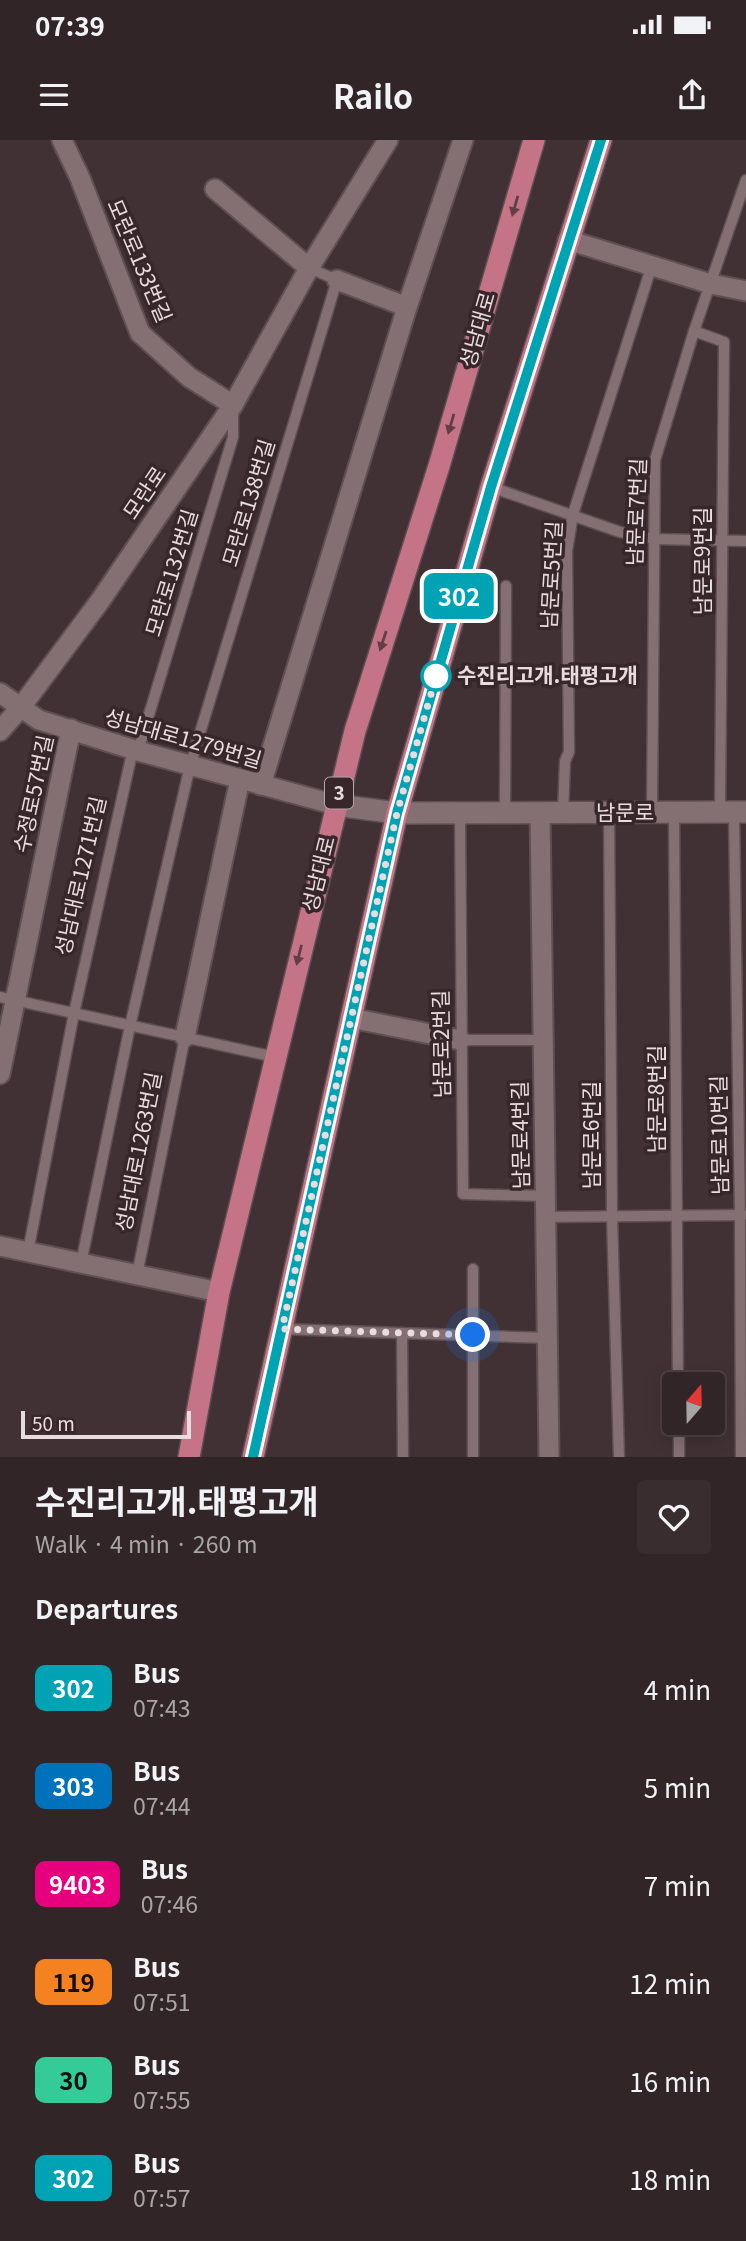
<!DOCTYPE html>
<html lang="en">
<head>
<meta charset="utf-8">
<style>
  :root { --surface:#322527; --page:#3a2d2f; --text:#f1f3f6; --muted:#a8a5a7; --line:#4d4244 }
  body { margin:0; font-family:Georgia,"Noto Sans KR",serif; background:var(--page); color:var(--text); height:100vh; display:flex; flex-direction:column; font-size:26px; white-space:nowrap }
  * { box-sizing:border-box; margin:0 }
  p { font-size:23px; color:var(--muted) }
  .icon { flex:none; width:38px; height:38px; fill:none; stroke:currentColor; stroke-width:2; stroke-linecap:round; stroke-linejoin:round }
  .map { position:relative; height:1317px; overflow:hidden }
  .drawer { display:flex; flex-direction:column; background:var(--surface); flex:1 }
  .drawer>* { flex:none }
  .badge { padding:0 14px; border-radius:10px; font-size:24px; line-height:46px }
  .needle { width:46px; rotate:20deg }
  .buttons { position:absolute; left:662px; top:1232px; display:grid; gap:14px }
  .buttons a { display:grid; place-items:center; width:63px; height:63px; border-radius:7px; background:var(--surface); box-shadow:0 4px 18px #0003,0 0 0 2px var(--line); font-size:35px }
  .scale { position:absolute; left:21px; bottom:18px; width:170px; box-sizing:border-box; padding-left:7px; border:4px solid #e8ddde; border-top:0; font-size:19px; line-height:24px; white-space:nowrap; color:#e8ddde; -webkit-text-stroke:5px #38272a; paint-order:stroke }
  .you { position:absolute; width:35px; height:35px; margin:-18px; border:5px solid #fff; border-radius:50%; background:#1a73e8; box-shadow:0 0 0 10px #1a73e833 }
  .map>.badge { position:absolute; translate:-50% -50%; box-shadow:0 0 0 4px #fff }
  h2 { padding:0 35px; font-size:26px; line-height:63px }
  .round { display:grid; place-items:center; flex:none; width:74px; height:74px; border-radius:7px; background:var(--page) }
  .headline { display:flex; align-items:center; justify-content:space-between; height:119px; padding:0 35px }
  h1 { font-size:33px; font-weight:700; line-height:52px }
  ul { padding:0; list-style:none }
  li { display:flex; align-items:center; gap:21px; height:98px; padding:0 35px }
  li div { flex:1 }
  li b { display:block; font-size:26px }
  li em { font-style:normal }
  li .badge { min-width:77px; font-weight:700; text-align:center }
  .status { display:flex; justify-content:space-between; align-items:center; height:49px; padding:0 35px; background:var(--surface); direction:ltr }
  .status svg { height:19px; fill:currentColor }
  header { display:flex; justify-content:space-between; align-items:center; height:91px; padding:0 35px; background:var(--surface); font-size:32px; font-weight:700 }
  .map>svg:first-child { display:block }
</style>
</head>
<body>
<div class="status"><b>07:39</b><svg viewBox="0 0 49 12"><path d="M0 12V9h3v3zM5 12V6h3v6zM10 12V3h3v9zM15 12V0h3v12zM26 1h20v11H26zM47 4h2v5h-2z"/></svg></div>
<header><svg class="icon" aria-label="menu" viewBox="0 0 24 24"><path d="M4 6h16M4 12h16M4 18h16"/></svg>Railo<svg class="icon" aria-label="share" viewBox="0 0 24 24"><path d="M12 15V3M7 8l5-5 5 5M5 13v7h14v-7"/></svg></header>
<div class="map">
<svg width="746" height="1317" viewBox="0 0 746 1317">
  <rect width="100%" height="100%" fill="#423134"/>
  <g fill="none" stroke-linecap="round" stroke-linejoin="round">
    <defs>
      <g id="lane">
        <path d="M694 191 724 202 720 672"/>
        <path d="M491 347 620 392 654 399 746 401"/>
        <path d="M138 611 233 297V269"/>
        <path d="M652 672 655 320 694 191 746 40"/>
        <path d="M734 672 740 1075 741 1317"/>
        <path d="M460 673 463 1054 544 1056"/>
        <path d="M505 673 506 446"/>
        <path d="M563 673 565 621 569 612 567 411 573 374 652 125"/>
        <path d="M609 673 612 1076 619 1317"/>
        <path d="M674 673 678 1244"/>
        <path d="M0 857 275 917"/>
        <path d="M460 900H543"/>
        <path d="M545 1077 743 1075"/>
        <path d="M28 1112 74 873 133 609"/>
        <path d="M81 1123 130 886 190 626 337 140 309 128"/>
        <path d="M473 1129V1317"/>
        <path d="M137 1135 185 897"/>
        <path d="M282 1189 547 1198"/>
        <path d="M402 1193 403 1317"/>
        <path d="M679 1283V1317"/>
      </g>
      <g id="street">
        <path d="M62 0 80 38 140 193 189 237 233 265"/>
        <path d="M215 49 309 128"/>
        <path d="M568 100 711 144 746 151"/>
        <path d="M337 140 407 167"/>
        <path d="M0 553 39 580 138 611 336 665"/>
        <path d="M0 591 21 567 100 461 233 265 309 128 388 0"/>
        <path d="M261 645 407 167 463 0"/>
        <path d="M540 673 549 1317"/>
        <path d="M351 878 460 900"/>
        <path d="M185 897 240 639"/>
        <path d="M0 934 71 589"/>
        <path d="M0 1106 219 1152"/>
      </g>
      <path id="secondary" d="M336 665 397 673 746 672"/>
      <g id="primary">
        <path d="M189 1317 219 1152 355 591 439 326 534 0"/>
        <path d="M253 1317 397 673 491 347 601 0"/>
      </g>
    </defs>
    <use href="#lane" stroke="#5e4f52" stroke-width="13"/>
    <use href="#street" stroke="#5e4f52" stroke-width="23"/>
    <use href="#secondary" stroke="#5e4f52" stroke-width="24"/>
    <use href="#primary" stroke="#5e4f52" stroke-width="24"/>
    <use href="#lane" stroke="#847073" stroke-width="10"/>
    <use href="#street" stroke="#847073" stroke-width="19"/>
    <use href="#secondary" stroke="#847073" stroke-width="21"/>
    <use href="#primary" stroke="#c57487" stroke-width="21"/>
  </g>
  <defs><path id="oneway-solid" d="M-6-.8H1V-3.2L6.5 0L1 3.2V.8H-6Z" transform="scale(1.75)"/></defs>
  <g fill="#623e46">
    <use href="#oneway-solid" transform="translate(515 66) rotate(106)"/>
    <use href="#oneway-solid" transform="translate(451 284) rotate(106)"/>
    <use href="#oneway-solid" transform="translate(383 501) rotate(108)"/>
    <use href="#oneway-solid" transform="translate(299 815) rotate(104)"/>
  </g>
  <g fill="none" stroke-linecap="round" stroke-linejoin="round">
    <defs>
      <path id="line" d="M253 1317 397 673 491 347 601 0"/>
    </defs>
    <use href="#line" stroke="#fff" stroke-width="16"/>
    <use href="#line" stroke="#00a3b4" stroke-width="10"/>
    <path stroke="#e8ddde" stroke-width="7" stroke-dasharray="0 12.6" d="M436 536 437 533 397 673 282 1189 473 1195"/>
  </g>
  <circle fill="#fff" stroke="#00a3b4" stroke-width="3.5" cx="436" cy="536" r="14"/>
  <g text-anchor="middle" stroke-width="7" stroke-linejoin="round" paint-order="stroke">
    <rect fill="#38272a" stroke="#b3a6a8" stroke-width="2" x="325" y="637.5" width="28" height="31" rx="5"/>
    <g font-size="19" font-weight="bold" fill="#e8ddde">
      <text x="339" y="660">3</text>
    </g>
    <g font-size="21" fill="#e8ddde" stroke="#38272a">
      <text transform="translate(139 121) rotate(67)" y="7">모란로133번길</text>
      <text transform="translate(478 190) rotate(-74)" y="7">성남대로</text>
      <text transform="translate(145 353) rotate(-56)" y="7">모란로</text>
      <text transform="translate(249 363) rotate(-73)" y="7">모란로138번길</text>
      <text transform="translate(637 372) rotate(-88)" y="7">남문로7번길</text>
      <text transform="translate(703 421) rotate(-90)" y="7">남문로9번길</text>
      <text transform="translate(172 433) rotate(-73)" y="7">모란로132번길</text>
      <text transform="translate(552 435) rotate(-87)" y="7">남문로5번길</text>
      <text transform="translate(183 599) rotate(16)" y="7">성남대로1279번길</text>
      <text transform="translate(34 654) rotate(-78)" y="7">수정로57번길</text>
      <text x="625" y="680">남문로</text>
      <text transform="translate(319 734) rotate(-76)" y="7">성남대로</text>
      <text transform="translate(81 736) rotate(-77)" y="7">성남대로1271번길</text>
      <text transform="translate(442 904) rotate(-91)" y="7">남문로2번길</text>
      <text transform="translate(657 959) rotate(-90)" y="7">남문로8번길</text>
      <text transform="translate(521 995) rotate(-91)" y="7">남문로4번길</text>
      <text transform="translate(592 995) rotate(-90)" y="7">남문로6번길</text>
      <text transform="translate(720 995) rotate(-91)" y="7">남문로10번길</text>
      <text transform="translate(139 1012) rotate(-79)" y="7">성남대로1263번길</text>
    </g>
    <g font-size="21" font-weight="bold" fill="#e8ddde" stroke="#38272a" text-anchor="start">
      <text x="457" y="543">수진리고개.태평고개</text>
    </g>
  </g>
</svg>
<div class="buttons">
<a><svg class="needle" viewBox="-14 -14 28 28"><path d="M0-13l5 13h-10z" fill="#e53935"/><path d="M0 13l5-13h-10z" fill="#a8a5a7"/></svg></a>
</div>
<div class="scale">50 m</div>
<div class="you" style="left:473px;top:1195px"></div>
<b class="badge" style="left:459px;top:456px;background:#00a3b4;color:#fff">302</b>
</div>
<section class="drawer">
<div class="headline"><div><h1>수진리고개.태평고개</h1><p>Walk · 4 min · 260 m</p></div><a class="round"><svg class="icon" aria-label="heart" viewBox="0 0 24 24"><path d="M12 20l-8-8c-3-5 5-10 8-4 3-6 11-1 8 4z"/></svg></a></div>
<h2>Departures</h2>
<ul>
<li><span class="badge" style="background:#00a3b4;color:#fff">302</span><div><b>Bus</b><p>07:43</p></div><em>4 min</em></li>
<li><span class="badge" style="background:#0072bc;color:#fff">303</span><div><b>Bus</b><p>07:44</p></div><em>5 min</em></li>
<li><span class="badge" style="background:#e6007e;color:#fff">9403</span><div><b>Bus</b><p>07:46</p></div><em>7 min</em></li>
<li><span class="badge" style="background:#f58220;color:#111">119</span><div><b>Bus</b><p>07:51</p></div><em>12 min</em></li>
<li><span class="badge" style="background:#3c9;color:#111">30</span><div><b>Bus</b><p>07:55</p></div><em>16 min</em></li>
<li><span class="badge" style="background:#00a3b4;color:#fff">302</span><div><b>Bus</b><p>07:57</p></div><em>18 min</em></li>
</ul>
</section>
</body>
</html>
